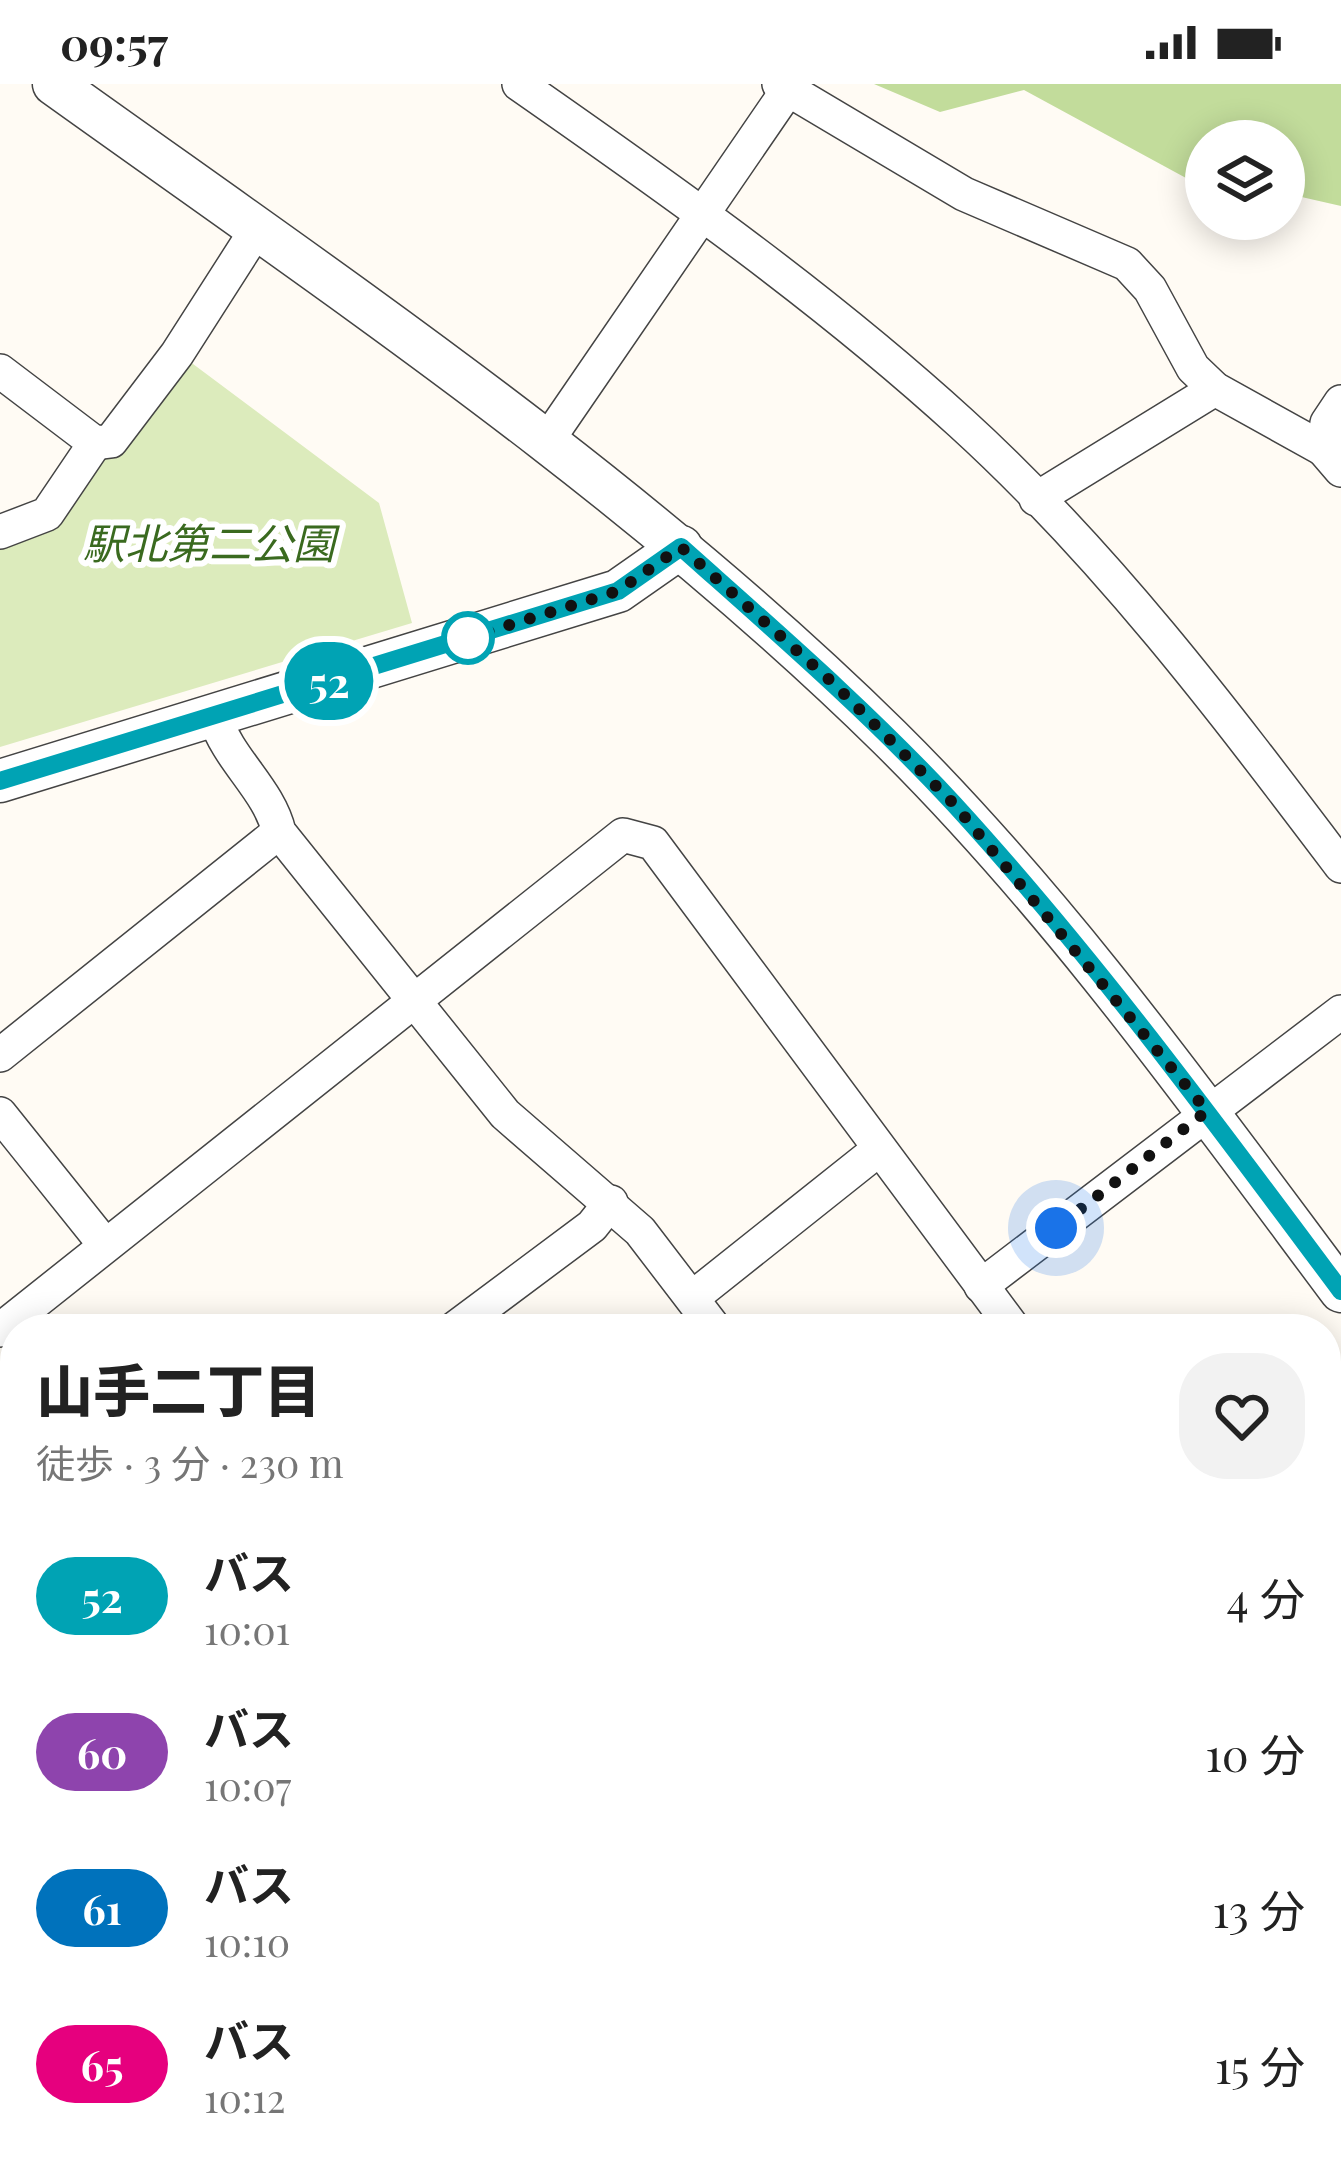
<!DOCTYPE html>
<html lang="ja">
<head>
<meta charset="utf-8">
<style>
  :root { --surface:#fff; --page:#f2f2f2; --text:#222; --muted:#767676 }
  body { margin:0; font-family:"Playfair Display","Noto Sans JP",serif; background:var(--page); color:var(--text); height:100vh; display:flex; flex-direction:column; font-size:45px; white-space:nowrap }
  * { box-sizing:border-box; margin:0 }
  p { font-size:39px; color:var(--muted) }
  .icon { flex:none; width:66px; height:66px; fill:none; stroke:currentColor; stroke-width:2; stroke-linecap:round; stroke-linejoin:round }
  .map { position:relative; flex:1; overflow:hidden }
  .panel { position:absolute; left:0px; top:1230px; width:1341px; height:855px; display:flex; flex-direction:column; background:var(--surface); border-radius:48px 48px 0 0; box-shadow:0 6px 30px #0003 }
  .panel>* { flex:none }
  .badge { padding:0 24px; border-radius:39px; font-size:42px; line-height:78px }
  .buttons { position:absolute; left:1185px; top:36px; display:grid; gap:24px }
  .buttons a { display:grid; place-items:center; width:120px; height:120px; border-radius:50%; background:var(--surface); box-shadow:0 6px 30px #0003; font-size:60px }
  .you { position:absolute; width:60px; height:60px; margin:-30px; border:9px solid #fff; border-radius:50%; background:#1a73e8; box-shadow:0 0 0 18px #1a73e833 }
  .map>.badge { position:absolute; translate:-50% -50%; box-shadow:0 0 0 6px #fff }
  .round { display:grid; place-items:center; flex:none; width:126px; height:126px; border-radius:48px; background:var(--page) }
  .overview { display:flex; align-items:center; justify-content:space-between; height:204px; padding:0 36px }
  h1 { font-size:57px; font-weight:800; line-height:90px }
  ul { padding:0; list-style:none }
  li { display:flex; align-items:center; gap:36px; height:156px; padding:0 36px }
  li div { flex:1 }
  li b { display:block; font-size:45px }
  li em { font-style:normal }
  li .badge { min-width:132px; font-weight:700; text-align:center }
  .status { display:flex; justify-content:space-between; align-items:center; height:84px; padding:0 60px; background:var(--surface); direction:ltr }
  .status svg { height:33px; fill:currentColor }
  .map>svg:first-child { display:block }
</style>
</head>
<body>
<div class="status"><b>09:57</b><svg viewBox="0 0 49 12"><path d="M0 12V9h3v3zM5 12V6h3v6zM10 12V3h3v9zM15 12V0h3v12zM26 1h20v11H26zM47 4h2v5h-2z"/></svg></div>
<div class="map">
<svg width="1341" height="2083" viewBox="0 0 1341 2083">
  <rect width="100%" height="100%" fill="#fffbf4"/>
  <path fill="#dcebbc" d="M189 277 379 419 412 539 0 663V459L106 371Z"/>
  <path fill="#c2dc9b" d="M874 0H1341V122L1284 109V57H1206V97L1186 94 1024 6 940 28Z"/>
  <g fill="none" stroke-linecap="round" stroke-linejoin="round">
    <defs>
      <g id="minor">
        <path d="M519 0C671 106 824 214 961 339 1106 471 1223 626 1341 782"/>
        <path d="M779 0 964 110 1127 180 1150 205 1193 284 1215 305 1323 365 1341 356"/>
        <path d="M0 287 95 359 47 430 0 448"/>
        <path d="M1341 318 1327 339 1323 365 1341 386"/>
        <path d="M549 354 787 7"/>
        <path d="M95 359 111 357 177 270 257 145"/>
        <path d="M1036 415 1215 305"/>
        <path d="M215 633C228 676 269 705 279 748L505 1030 640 1147 715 1245"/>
        <path d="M0 971 279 748"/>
        <path d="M0 1030 105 1161"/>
        <path d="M981 1202 1341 928"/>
        <path d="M692 1214 878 1066"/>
        <path d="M454 1245 592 1142 611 1118"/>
        <path d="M0 1246 623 751 653 759 1014 1245"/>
        <path d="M1326 1488 1341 1477"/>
        <path d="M0 1579 15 1568"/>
        <path d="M1326 1657 1341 1676"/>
        <path d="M0 1997 15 2017"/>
        <path d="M1326 2052 1341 2072"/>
        <path d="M55 2070 65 2083"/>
        <path d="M730 2070 740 2083"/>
        <path d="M673 2083 691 2070"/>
        <path d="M1076 2083 1079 2070"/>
      </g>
      <g id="tertiary">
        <path d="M54 0C343 207 635 403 889 653 1058 820 1199 1017 1341 1207"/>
        <path d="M0 697 618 507 681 463"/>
      </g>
    </defs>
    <use href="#minor" stroke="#444" stroke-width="36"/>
    <use href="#tertiary" stroke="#444" stroke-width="45"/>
    <g stroke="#333" stroke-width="6" stroke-dasharray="12 6" stroke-linecap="butt">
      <path d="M1326 1772 1341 1760"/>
      <path d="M0 1926 15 1952"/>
      <path d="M191 2070 212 2083"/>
      <path d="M446 2083 458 2070"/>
    </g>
    <use href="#minor" stroke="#fff" stroke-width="33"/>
    <use href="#tertiary" stroke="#fff" stroke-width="42"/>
  </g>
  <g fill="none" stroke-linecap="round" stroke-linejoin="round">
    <defs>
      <path id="line" d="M0 697 618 507 681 463C774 546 869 628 954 720 1094 873 1217 1041 1341 1207"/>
    </defs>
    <use href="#line" stroke="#fff" stroke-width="27"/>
    <use href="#line" stroke="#00a3b4" stroke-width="18"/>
    <path stroke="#111" stroke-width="12" stroke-dasharray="0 21.6" d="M468 554 618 507 681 463 833 599 954 720 1207 1027 1056 1144"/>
  </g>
  <circle fill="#fff" stroke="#00a3b4" stroke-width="6" cx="468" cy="554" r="24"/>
  <g text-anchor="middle" stroke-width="12" stroke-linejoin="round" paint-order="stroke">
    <g font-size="42" font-style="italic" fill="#3a6a1f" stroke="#fff">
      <text x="209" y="475">駅北第二公園</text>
    </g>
  </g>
</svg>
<div class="buttons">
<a><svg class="icon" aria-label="layers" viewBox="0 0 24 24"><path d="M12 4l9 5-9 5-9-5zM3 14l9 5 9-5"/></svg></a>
</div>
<div class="you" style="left:1056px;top:1144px"></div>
<b class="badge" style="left:329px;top:597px;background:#00a3b4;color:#fff">52</b>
<section class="panel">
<div class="overview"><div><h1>山手二丁目</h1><p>徒歩 · 3 分 · 230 m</p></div><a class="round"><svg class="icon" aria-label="heart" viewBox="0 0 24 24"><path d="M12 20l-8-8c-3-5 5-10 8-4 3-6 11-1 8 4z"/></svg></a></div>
<ul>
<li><span class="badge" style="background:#00a3b4;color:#fff">52</span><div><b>バス</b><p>10:01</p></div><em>4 分</em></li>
<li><span class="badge" style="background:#8e44ad;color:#fff">60</span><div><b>バス</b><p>10:07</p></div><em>10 分</em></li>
<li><span class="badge" style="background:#0072bc;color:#fff">61</span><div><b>バス</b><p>10:10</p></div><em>13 分</em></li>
<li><span class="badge" style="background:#e6007e;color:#fff">65</span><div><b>バス</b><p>10:12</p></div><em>15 分</em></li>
</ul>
</section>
</div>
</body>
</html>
